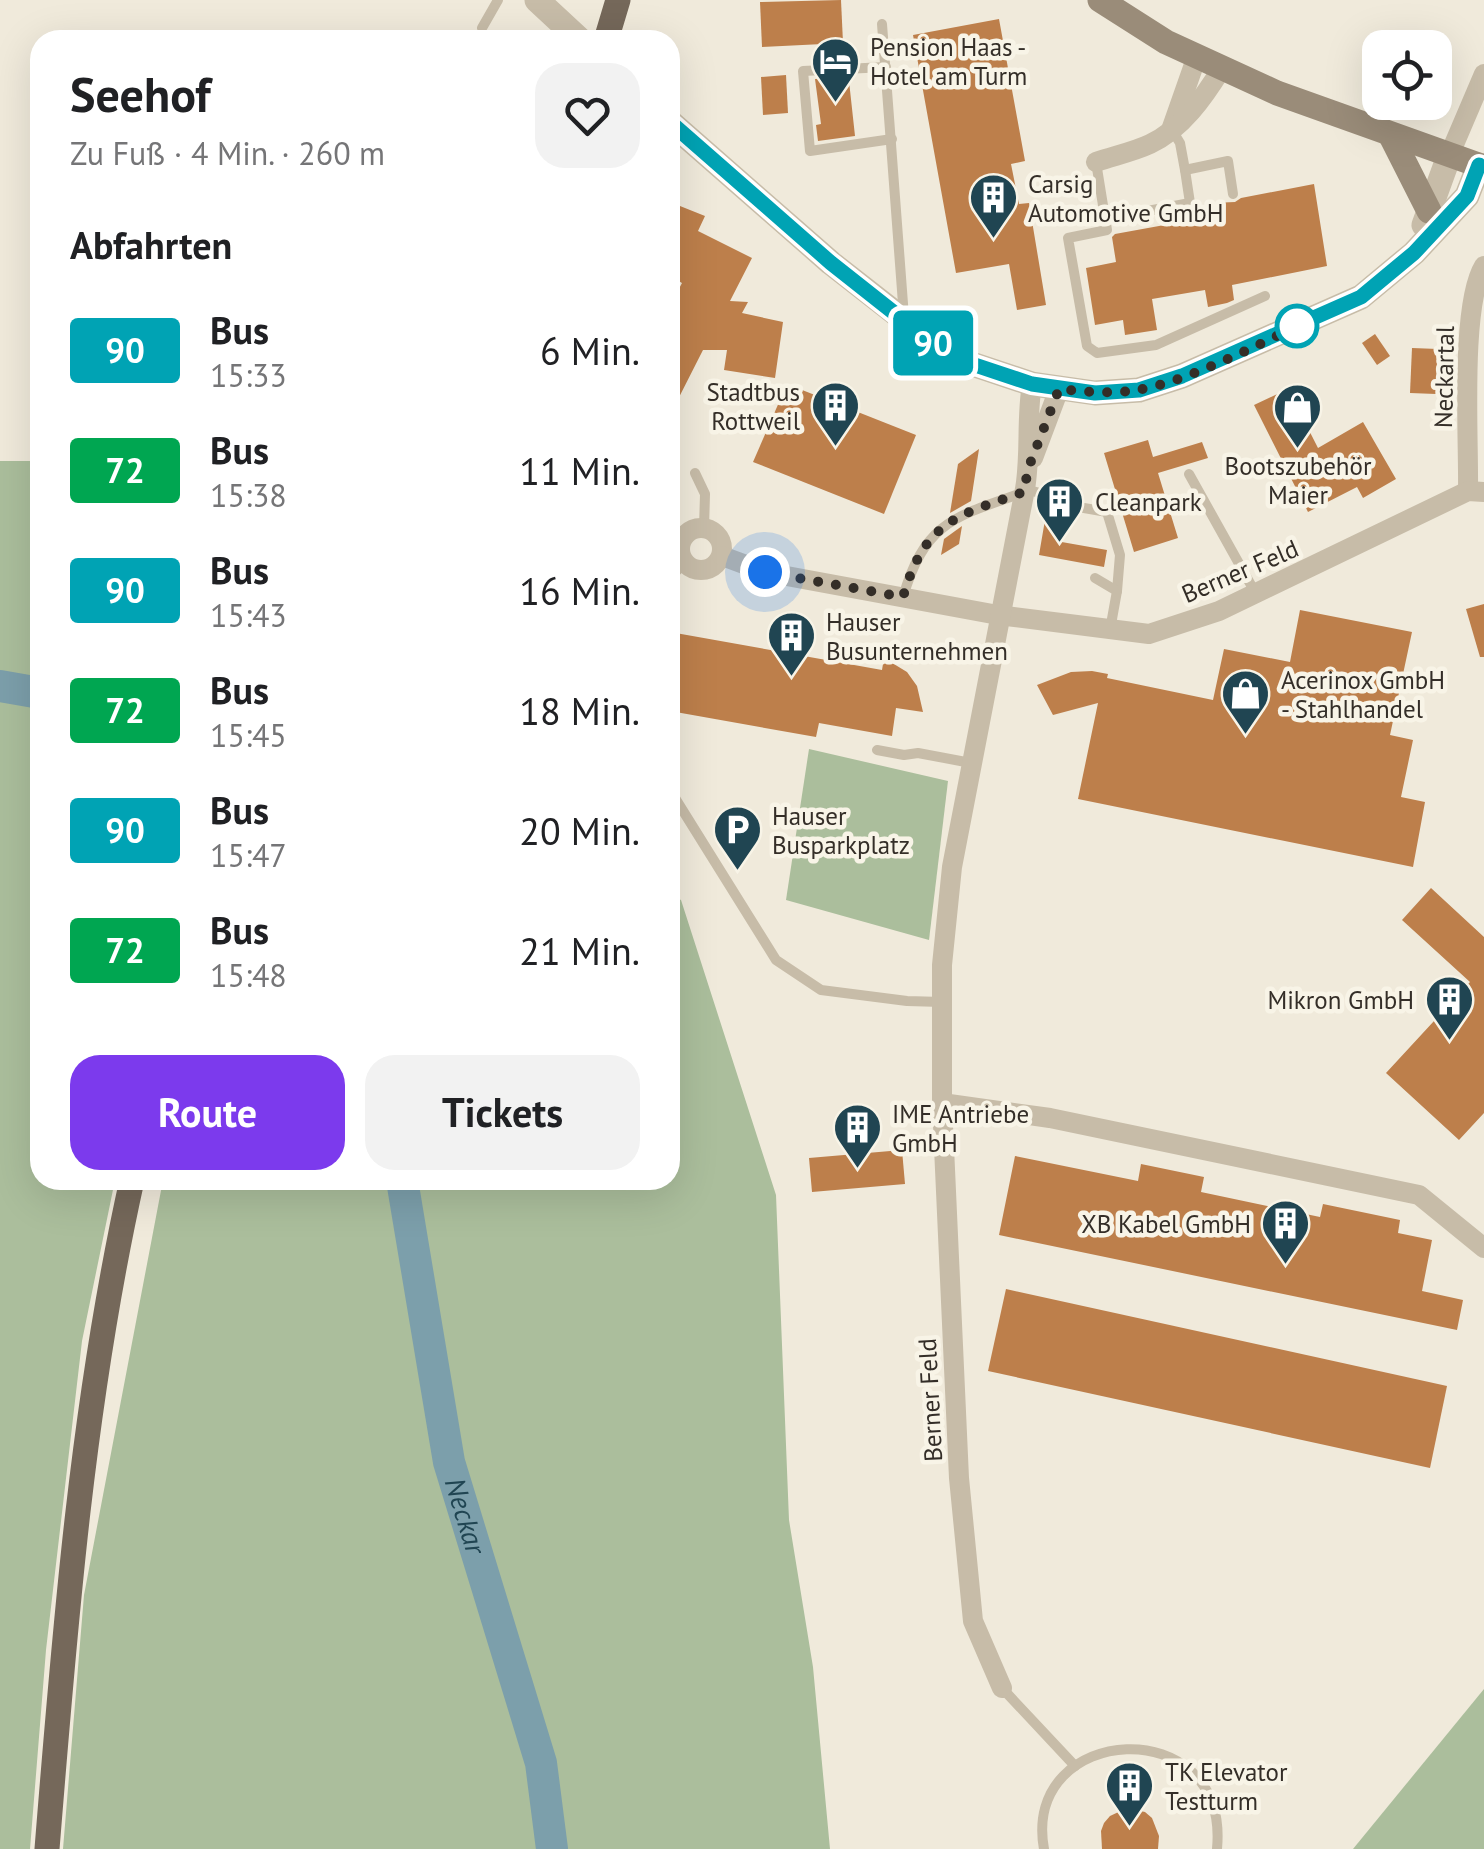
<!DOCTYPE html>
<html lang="de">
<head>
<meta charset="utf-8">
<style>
  :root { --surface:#fff; --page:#f2f2f2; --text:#202124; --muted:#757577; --accent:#7c3aed }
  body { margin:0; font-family:"PT Sans",sans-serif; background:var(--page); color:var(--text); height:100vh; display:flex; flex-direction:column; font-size:38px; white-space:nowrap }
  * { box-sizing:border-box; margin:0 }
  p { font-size:32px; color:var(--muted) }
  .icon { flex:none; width:55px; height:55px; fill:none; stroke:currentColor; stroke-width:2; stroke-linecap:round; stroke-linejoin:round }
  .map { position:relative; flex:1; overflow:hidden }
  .sheet { position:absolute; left:30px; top:30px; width:650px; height:1160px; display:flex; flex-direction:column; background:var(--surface); border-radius:30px; box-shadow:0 10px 40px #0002 }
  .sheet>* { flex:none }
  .badge { padding:0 20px; border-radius:8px; font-size:35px; line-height:65px }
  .controls { position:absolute; left:1362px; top:30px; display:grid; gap:20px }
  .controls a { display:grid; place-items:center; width:90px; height:90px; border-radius:20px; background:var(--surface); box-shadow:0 10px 40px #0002; font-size:50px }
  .you { position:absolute; width:50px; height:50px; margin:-25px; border:8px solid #fff; border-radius:50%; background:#1a73e8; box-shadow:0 0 0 15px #1a73e833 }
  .map>.badge { position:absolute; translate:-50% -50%; box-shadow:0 0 0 5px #fff }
  h2 { padding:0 40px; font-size:38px; line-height:90px }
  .round { display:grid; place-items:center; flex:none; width:105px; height:105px; border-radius:30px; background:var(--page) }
  .overview { display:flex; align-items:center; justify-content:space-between; height:170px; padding:0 40px }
  h1 { font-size:48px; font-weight:600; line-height:75px }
  .primary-button { display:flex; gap:20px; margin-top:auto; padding:20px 40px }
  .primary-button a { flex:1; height:115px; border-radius:30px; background:var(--accent); color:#fff; font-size:40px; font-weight:600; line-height:115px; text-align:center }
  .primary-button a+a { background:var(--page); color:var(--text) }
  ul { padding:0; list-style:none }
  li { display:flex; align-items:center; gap:30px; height:120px; padding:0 40px }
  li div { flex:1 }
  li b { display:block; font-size:38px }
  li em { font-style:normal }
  li .badge { min-width:110px; font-weight:700; text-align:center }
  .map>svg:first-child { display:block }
</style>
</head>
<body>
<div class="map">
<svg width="1484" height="1849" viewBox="0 0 1484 1849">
  <rect width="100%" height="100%" fill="#f0eadb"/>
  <g fill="#abbe9c">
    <path d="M0 461H40V1180H115L82 1341 46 1650 30 1849H0Z"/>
    <path d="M809 749 948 781 929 940 786 900Z"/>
    <path d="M670 894 681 900 776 1195 789 1520 813 1667 830 1849H63L84 1595 163 1180H670Z"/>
    <path d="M1484 1689V1849H1353Z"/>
  </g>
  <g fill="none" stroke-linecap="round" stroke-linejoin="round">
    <g stroke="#7c9fab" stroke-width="32">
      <path d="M0 686 40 693"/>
      <path id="s1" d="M402 1180 449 1462 541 1763 552 1849"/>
    </g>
  </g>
  <g fill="#bd7f4b">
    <path d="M841 0 843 43 762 47 760 2Z"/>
    <path d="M999 19 1025 161 1011 164 1019 204 1029 203 1046 305 1017 310 1009 264 956 273 913 35Z"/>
    <path d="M786 75 788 113 763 115 761 77Z"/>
    <path d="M833 78V83L849 81 855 136 818 141 816 125 821 124 815 79Z"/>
    <path d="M1314 184 1327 266 1232 285 1234 300 1227 303 1208 307 1205 290 1152 299 1157 330 1125 335 1123 320 1095 325 1086 268 1116 262 1112 237 1115 234 1214 216 1212 203 1235 202 1241 198Z"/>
    <path d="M680 206 705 216 698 231 752 258 730 301 748 302 742 313 783 322 775 378 724 370 727 350H703L670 415V306L682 283 670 276V224Z"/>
    <path d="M1375 334 1390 356 1377 365 1362 343Z"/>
    <path d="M1412 348 1438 349 1436 394 1410 393Z"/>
    <path d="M787 384 916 435 884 514 753 462Z"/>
    <path d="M1288 389 1318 448 1363 422 1396 479 1363 498 1357 487 1308 512 1254 405Z"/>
    <path d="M1148 440 1153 457 1202 442 1208 458 1158 473 1178 538 1134 552 1104 453Z"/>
    <path d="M979 449 971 501 950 513 958 464Z"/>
    <path d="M1045 520 1059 523 1056 541 1107 550 1104 567 1039 555Z"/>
    <path d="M962 526 959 544 941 555 944 539Z"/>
    <path d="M1484 604V657H1480L1466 609Z"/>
    <path d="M1300 610 1412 632 1390 735 1413 740 1401 797 1425 802 1413 867 1078 799 1098 703 1053 715 1037 685 1071 672 1092 671 1108 674 1107 678 1213 700 1224 649 1290 662Z"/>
    <path d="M670 632 882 670 884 658 907 672 917 686 923 712 896 708 892 736 819 723 816 737 670 711Z"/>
    <path d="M1431 888 1484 937V1113L1459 1140 1386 1073 1470 982 1402 920Z"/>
    <path d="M902 1150 905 1184 812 1192 809 1158Z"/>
    <path d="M1015 1156 1138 1181 1141 1164 1204 1177 1201 1192 1320 1217 1323 1204 1400 1220 1398 1233 1432 1240 1422 1291 1463 1300 1457 1330 999 1235Z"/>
    <path d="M1006 1289 1447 1386 1430 1468 988 1371Z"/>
    <path d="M1127 1808 1145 1812 1152 1818 1159 1836 1158 1849H1102L1101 1831 1104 1823 1110 1816Z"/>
  </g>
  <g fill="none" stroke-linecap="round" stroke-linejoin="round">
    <g stroke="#c7bca8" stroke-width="10">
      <path d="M882 24 904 317"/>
      <path d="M482 28 498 0"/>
      <path d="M886 67 803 71 810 151 892 139"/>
      <path d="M1172 130 1180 143 1185 170 1228 161 1233 194"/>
      <path d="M1096 162 1107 230 1068 238 1087 346 1097 353 1156 345 1265 296"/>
      <path d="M1105 219 1190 203 1185 170"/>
      <path d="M695 473 705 494 704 528"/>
      <path d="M1189 474 1256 594"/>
      <path d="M1025 489 1051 496 1055 503 1107 512 1120 555 1117 591"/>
      <path d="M670 577 685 563"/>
      <path d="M1095 578 1117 591 1110 630"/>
      <path d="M903 597C925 522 954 517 1022 493"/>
      <path d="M877 750 904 755 918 753 971 763"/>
      <path d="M670 790 776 960 821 990 907 1001 942 1002"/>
      <path d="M1002 1688 1075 1766"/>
      <path d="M1044 1849C1021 1723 1230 1709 1217 1849"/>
    </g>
    <g stroke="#c7bca8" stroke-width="20">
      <path d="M1171 130 1197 56"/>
      <path d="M1449 156 1484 74"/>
      <path d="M1096 162C1113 156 1133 152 1150 144 1182 129 1204 97 1222 68"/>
      <path d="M1033 458 1059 389"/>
      <path d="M1468 491C1469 439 1460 305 1484 266"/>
      <circle cx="701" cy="549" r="21"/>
      <path d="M722 556 765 572 998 615 1149 634 1219 611 1468 491 1484 492"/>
      <path d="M942 1103 1050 1118 1419 1195 1484 1248"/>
      <path d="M1002 1688 973 1621 959 1478 942 1103V965L952 867 1025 489C1031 454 1026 419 1032 384"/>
    </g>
    <g stroke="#c7bca8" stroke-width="25">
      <path d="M537 0 580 40"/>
      <path d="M670 122 831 263 931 341 966 362 1032 384 1095 393 1139 390 1182 376 1361 297 1414 253 1467 196 1479 165"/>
      <path d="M1424 225 1449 156"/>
    </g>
    <g stroke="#9a8c79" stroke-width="25">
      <path d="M1100 0 1166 42 1277 93 1484 167"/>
      <path d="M1391 136 1429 211"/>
    </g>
    <g stroke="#75685a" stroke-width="25">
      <path d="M606 40 618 0"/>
      <path d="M47 1849C65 1624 83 1400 132 1180"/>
    </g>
  </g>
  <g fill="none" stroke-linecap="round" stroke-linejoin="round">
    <defs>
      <path id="line" d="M670 122 831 263 931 342 966 362 1032 384 1095 393 1139 390 1182 376 1361 297 1414 253 1467 196 1479 165"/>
    </defs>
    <use href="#line" stroke="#fff" stroke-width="22"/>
    <use href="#line" stroke="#00a3b4" stroke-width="15"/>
    <path stroke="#342e28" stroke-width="10" stroke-dasharray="0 18" d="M765 572 903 597C925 521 956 516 1024 492L1028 469 1059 389C1085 392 1111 394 1137 390 1180 384 1257 346 1297 326"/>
  </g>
  <defs>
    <symbol id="hotel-pin" viewBox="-11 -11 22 30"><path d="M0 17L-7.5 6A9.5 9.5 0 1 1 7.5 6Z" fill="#204552" stroke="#f8f4e7"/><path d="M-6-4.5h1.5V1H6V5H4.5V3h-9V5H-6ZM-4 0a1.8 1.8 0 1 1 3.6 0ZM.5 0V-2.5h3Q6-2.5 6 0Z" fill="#fff"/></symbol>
    <symbol id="building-pin" viewBox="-11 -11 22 30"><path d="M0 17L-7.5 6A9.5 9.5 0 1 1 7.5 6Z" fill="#204552" stroke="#f8f4e7"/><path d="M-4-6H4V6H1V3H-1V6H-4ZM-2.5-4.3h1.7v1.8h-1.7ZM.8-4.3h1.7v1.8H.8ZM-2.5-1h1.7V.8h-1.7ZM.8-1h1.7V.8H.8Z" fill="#fff"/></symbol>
    <symbol id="shop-pin" viewBox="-11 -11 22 30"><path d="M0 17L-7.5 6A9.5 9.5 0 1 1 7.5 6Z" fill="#204552" stroke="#f8f4e7"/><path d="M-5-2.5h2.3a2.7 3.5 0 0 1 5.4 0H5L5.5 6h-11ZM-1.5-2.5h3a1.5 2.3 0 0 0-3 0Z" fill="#fff"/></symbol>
    <symbol id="parking-pin" viewBox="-11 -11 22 30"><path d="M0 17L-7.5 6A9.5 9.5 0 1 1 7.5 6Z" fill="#204552" stroke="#f8f4e7"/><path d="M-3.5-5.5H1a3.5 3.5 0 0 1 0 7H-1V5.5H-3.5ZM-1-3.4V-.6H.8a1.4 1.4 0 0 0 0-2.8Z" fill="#fff"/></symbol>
  </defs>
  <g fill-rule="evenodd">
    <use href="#hotel-pin" x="808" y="34" width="55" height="75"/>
    <use href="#building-pin" x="966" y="170" width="55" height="75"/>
    <use href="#building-pin" x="808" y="378" width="55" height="75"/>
    <use href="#shop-pin" x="1270" y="380" width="55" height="75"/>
    <use href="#building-pin" x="1032" y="474" width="55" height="75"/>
    <use href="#building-pin" x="764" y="608" width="55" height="75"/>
    <use href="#shop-pin" x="1218" y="666" width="55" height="75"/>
    <use href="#parking-pin" x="710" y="802" width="55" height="75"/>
    <use href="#building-pin" x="1422" y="972" width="55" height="75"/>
    <use href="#building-pin" x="830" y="1100" width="55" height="75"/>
    <use href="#building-pin" x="1258" y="1196" width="55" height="75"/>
    <use href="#building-pin" x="1102" y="1758" width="55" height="75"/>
  </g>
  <circle fill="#fff" stroke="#00a3b4" stroke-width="5" cx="1297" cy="326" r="20"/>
  <g text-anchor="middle" stroke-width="9" stroke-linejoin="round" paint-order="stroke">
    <g font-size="25" fill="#342e28" stroke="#f8f4e7" text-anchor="start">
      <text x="870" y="56">Pension Haas -<tspan x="870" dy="29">Hotel am Turm</tspan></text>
      <text x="1028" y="193">Carsig<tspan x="1028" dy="29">Automotive GmbH</tspan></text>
      <text x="800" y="401" text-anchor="end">Stadtbus<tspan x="800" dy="29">Rottweil</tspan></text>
      <text x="1298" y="475" text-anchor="middle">Bootszubehör<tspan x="1298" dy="29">Maier</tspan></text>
      <text x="1095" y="511">Cleanpark</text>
      <text x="826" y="631">Hauser<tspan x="826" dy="29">Busunternehmen</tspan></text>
      <text x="1281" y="689">Acerinox GmbH<tspan x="1281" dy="29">- Stahlhandel</tspan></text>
      <text x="772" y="825">Hauser<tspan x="772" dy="29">Busparkplatz</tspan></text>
      <text x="1414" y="1009" text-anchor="end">Mikron GmbH</text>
      <text x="892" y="1123">IME Antriebe<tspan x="892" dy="29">GmbH</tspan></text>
      <text x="1251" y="1233" text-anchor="end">XB Kabel GmbH</text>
      <text x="1165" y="1781">TK Elevator<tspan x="1165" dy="29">Testturm</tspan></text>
    </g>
    <g font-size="25" fill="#342e28" stroke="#f8f4e7">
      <text transform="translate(1444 377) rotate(-89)" y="9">Neckartal</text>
      <text transform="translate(1240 571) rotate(-23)" y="9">Berner Feld</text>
      <text transform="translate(930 1400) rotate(-93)" y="9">Berner Feld</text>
    </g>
    <g font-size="28" font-style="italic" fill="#204552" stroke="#f8f4e7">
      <text dy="10" stroke="none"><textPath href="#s1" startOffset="342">Neckar</textPath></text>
    </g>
  </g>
</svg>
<div class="controls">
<a><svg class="icon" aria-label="locate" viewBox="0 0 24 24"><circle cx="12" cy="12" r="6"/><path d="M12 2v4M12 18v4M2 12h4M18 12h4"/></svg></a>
</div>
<div class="you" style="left:765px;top:572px"></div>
<b class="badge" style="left:933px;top:343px;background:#00a3b4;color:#fff">90</b>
<section class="sheet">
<div class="overview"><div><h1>Seehof</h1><p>Zu Fuß · 4 Min. · 260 m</p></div><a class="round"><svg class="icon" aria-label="heart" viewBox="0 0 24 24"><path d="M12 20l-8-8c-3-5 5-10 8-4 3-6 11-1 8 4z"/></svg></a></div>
<h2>Abfahrten</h2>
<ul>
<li><span class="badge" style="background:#00a3b4;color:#fff">90</span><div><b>Bus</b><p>15:33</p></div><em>6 Min.</em></li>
<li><span class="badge" style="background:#00a651;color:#fff">72</span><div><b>Bus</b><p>15:38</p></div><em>11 Min.</em></li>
<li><span class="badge" style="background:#00a3b4;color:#fff">90</span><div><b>Bus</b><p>15:43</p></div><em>16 Min.</em></li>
<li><span class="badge" style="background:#00a651;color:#fff">72</span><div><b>Bus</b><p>15:45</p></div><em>18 Min.</em></li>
<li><span class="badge" style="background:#00a3b4;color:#fff">90</span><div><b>Bus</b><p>15:47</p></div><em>20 Min.</em></li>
<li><span class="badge" style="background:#00a651;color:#fff">72</span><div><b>Bus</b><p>15:48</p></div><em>21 Min.</em></li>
</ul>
<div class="primary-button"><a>Route</a><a>Tickets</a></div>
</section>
</div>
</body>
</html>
